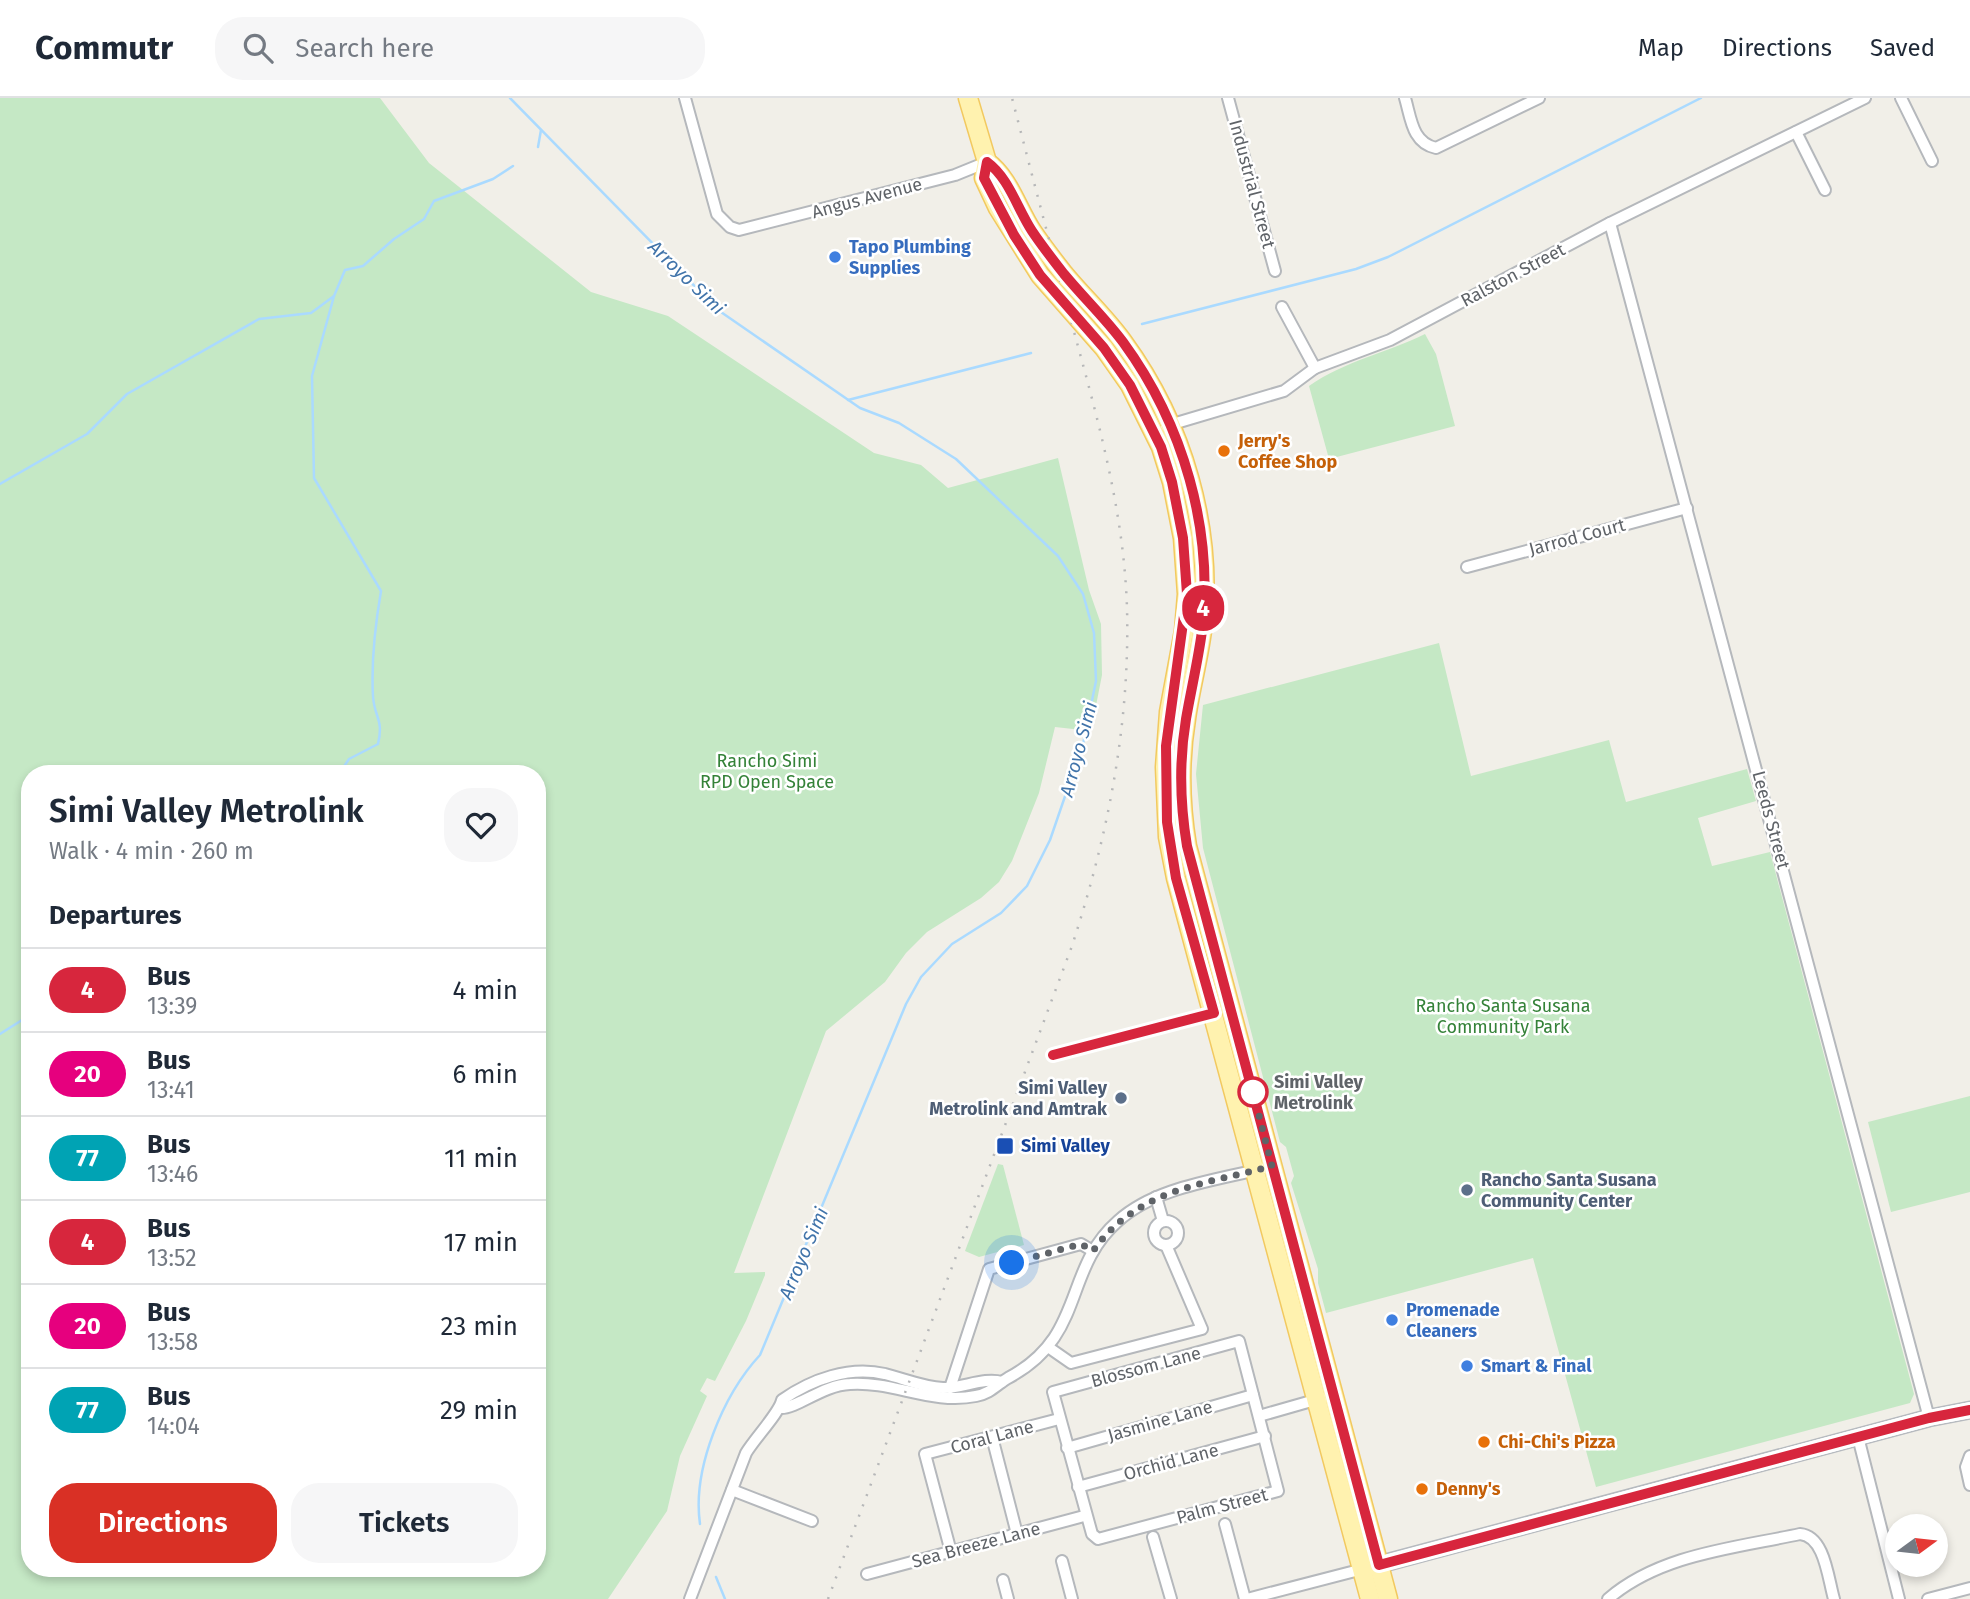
<!DOCTYPE html>
<html lang="en">
<head>
<meta charset="utf-8">
<style>
  :root { --surface:#fff; --page:#f6f6f7; --text:#1f2937; --muted:#747a83; --line:#e0e1e3; --accent:#d93025 }
  body { margin:0; font-family:"Fira Sans",sans-serif; background:var(--page); color:var(--text); height:100vh; display:flex; flex-direction:column; font-size:26px; white-space:nowrap }
  * { box-sizing:border-box; margin:0 }
  p { font-size:23px; color:var(--muted) }
  .icon { flex:none; width:38px; height:38px; fill:none; stroke:currentColor; stroke-width:2; stroke-linecap:round; stroke-linejoin:round }
  .map { position:relative; flex:1; overflow:hidden }
  .details { position:absolute; left:21px; top:667px; width:525px; height:812px; display:flex; flex-direction:column; background:var(--surface); border-radius:28px; box-shadow:0 4px 10px #0003 }
  .details>* { flex:none }
  .badge { padding:0 14px; border-radius:23px; font-size:24px; line-height:46px }
  .needle { width:46px; rotate:75deg }
  .buttons { position:absolute; left:1885px; top:1416px; display:grid; gap:14px }
  .buttons a { display:grid; place-items:center; width:63px; height:63px; border-radius:50%; background:var(--surface); box-shadow:0 4px 10px #0003; font-size:35px }
  .you { position:absolute; width:35px; height:35px; margin:-18px; border:5px solid #fff; border-radius:50%; background:#1a73e8; box-shadow:0 0 0 10px #1a73e833 }
  .map>.badge { position:absolute; translate:-50% -50%; box-shadow:0 0 0 4px #fff }
  h2 { padding:0 28px; font-size:26px; line-height:63px }
  .round { display:grid; place-items:center; flex:none; width:74px; height:74px; border-radius:28px; background:var(--page) }
  .summary { display:flex; align-items:center; justify-content:space-between; height:119px; padding:0 28px }
  h1 { font-size:33px; font-weight:600; line-height:52px }
  .action { display:flex; gap:14px; margin-top:auto; padding:14px 28px }
  .action a { flex:1; height:80px; border-radius:28px; background:var(--accent); color:#fff; font-size:28px; font-weight:600; line-height:80px; text-align:center }
  .action a+a { background:var(--page); color:var(--text) }
  ul { padding:0; list-style:none }
  li { display:flex; align-items:center; gap:21px; height:84px; padding:0 28px; border-top:2px solid var(--line) }
  li div { flex:1 }
  li b { display:block; font-size:26px }
  li em { font-style:normal }
  li .badge { min-width:77px; font-weight:700; text-align:center }
  header { display:flex; align-items:center; gap:42px; box-sizing:border-box; height:98px; padding:0 35px; background:var(--surface); border-bottom:2px solid var(--line) }
  header strong { font-size:33px }
  nav { display:flex; gap:38px; margin-inline-start:auto; font-size:24px }
  .search { width:490px; height:63px; background:var(--page); display:flex; align-items:center; gap:18px; box-sizing:border-box; padding:0 24px; border-radius:28px; color:var(--muted); font-size:26px }
  .map>svg:first-child { display:block }
</style>
</head>
<body>
<header>
<strong>Commutr</strong>
<div class="search"><svg class="icon" aria-label="search" viewBox="0 0 24 24"><circle cx="10" cy="10" r="6"/><path d="M15 15l6 6"/></svg>Search here</div>
<nav><a>Map</a><a>Directions</a><a>Saved</a></nav>
</header>
<div class="map">
<svg width="1970" height="1501" viewBox="0 0 1970 1501">
  <rect width="100%" height="100%" fill="#f1efe8"/>
  <g fill="#c5e8c5" fill-rule="evenodd">
    <path d="M0 0H380L429 65 591 194 668 218 874 355 921 367 948 390 1058 360 1089 492 1101 526 1102 577 1091 633 1055 629 1039 695 1012 763 999 784 981 800 927 834 906 855 885 884 826 933 734 1175 765 1174V1177L746 1223 715 1283 707 1280 700 1293 707 1298 680 1358 667 1413 608 1501H0ZM30 676H537V1470H30Z"/>
    <path d="M1425 236 1436 256 1455 328 1329 361 1309 288C1345 263 1386 255 1425 236Z"/>
    <path d="M1439 545 1471 678 1609 642 1626 704 1747 671 1756 703 1698 720 1712 768 1770 754 1914 1296 1910 1305 1596 1389 1533 1160 1326 1215 1318 1185V1171L1291 1085 1294 1078 1286 1049 1280 1044 1203 750 1196 676 1203 607Z"/>
    <path d="M1970 998V1094L1891 1114 1868 1024Z"/>
    <path d="M998 1066 1003 1067 1024 1147 979 1159 965 1153Z"/>
  </g>
  <g fill="none" stroke-linecap="round" stroke-linejoin="round">
    <g stroke="#aadaff" stroke-width="2.5">
      <path d="M510 0 718 212 860 310 899 325 956 361 1058 458 1083 496 1094 535 1096 583 1083 646 1050 742 1027 788 1001 815 952 846 921 879 906 906 760 1257C723 1297 692 1371 700 1426"/>
      <path d="M538 49 541 32"/>
      <path d="M1142 226 1356 171 1388 159 1701 0"/>
      <path d="M848 302 1031 255"/>
      <path d="M0 386 87 336 127 296 259 221 311 215 334 198"/>
      <path d="M339 676 349 661 378 646C384 621 374 619 373 598 371 562 375 528 381 493L314 380 312 278 334 198 345 172 363 168 394 141 424 121 434 103 493 81 513 68"/>
      <path d="M0 936 30 917"/>
      <path d="M716 1479 725 1501"/>
    </g>
    <defs>
      <g id="minor">
        <path d="M685 0 717 116 730 129 739 132 955 77 987 64"/>
        <path d="M1228 0 1275 173"/>
        <path d="M1405 0C1411 20 1412 45 1436 50L1539 0"/>
        <path d="M1901 0 1932 63"/>
        <path d="M1796 34 1825 92"/>
        <path d="M1610 125 1929 1320"/>
        <path d="M1282 209 1315 270"/>
        <path d="M1166 328 1284 293 1315 270 1390 242 1610 125 1865 0"/>
        <path d="M1467 469 1687 410"/>
        <path d="M1156 1099 1163 1123"/>
        <circle cx="1166" cy="1135" r="12"/>
        <path d="M1239 1243 1278 1393 1098 1441 1092 1436 1053 1294Z"/>
        <path d="M1048 1249 1071 1265 1202 1231 1166 1147"/>
        <path d="M950 1290 989 1171 1081 1146 1093 1153"/>
        <path d="M781 1310C798 1310 823 1287 850 1286 893 1283 932 1307 976 1298 991 1295 996 1287 1008 1280 1087 1238 1062 1172 1118 1123 1158 1087 1222 1082 1272 1068"/>
        <path d="M1259 1318 1322 1300"/>
        <path d="M992 1339 1017 1436"/>
        <path d="M1858 1339 1899 1501"/>
        <path d="M1067 1350 1253 1297"/>
        <path d="M1970 1358 1966 1369 1970 1387"/>
        <path d="M1078 1389 1265 1338"/>
        <path d="M732 1392 812 1423"/>
        <path d="M1225 1426 1245 1501"/>
        <path d="M1153 1439 1171 1501"/>
        <path d="M951 1454 925 1356 1059 1321"/>
        <path d="M1062 1463 1072 1501"/>
        <path d="M867 1476 1084 1418"/>
        <path d="M1003 1482 1008 1501"/>
        <path d="M690 1501 746 1355C755 1340 780 1314 782 1302 812 1281 849 1268 885 1276 905 1281 923 1289 943 1290 963 1290 984 1279 1002 1284"/>
        <path d="M1247 1501 1363 1471"/>
        <path d="M1608 1501C1660 1456 1735 1450 1800 1436 1825 1438 1828 1481 1834 1501"/>
        <path d="M1928 1501 1970 1490"/>
      </g>
      <path id="secondary" d="M1366 1470 1929 1320 1970 1312"/>
      <g id="primary">
        <path d="M968 0 987 64 984 80 998 110 1040 177 1104 250 1130 287 1161 349 1172 384 1183 440 1187 496 1184 533 1169 614 1165 669 1168 739 1176 780 1370 1501"/>
        <path d="M987 64C1009 80 1017 110 1032 133 1042 148 1053 162 1064 176 1083 199 1105 219 1123 244 1183 326 1214 431 1202 533 1198 563 1190 592 1186 621 1179 663 1180 706 1187 748L1388 1501"/>
      </g>
    </defs>
    <use href="#minor" stroke="#b5b8bc" stroke-width="14"/>
    <use href="#secondary" stroke="#b6babf" stroke-width="19"/>
    <use href="#primary" stroke="#f2c960" stroke-width="21"/>
    <use href="#minor" stroke="#fff" stroke-width="10"/>
    <use href="#secondary" stroke="#fff" stroke-width="16"/>
    <use href="#primary" stroke="#fff2af" stroke-width="18"/>
    <path stroke="#b6b7b8" stroke-width="2.5" stroke-dasharray="2 9" stroke-linecap="butt" d="M828 1501 1072 848C1108 737 1130 627 1127 510 1124 414 1098 322 1073 230 1052 154 1032 77 1012 0"/>
  </g>
  <g fill="none" stroke-linecap="round" stroke-linejoin="round">
    <defs>
      <path id="line" d="M1053 957 1214 915 1176 780 1167 724 1166 648 1187 496 1183 440 1172 384 1161 349 1130 287 1104 250 1040 177 1014 137 984 80 987 64C1009 80 1017 110 1032 133 1042 148 1053 162 1064 176 1083 199 1105 220 1123 244 1183 326 1214 431 1202 533 1198 563 1191 592 1186 621 1179 663 1180 706 1187 748L1379 1467 1929 1320 1970 1312"/>
    </defs>
    <use href="#line" stroke="#fff" stroke-width="16"/>
    <use href="#line" stroke="#d7263d" stroke-width="10"/>
    <path stroke="#5f6368" stroke-width="7" stroke-dasharray="0 12.6" d="M1012 1165 1081 1146 1093 1153C1138 1090 1203 1087 1272 1068L1253 994"/>
  </g>
  <g fill="#3f7fe0" stroke="#fff" stroke-width="2.5">
    <circle cx="835" cy="159" r="7"/>
    <circle cx="1392" cy="1222" r="7"/>
    <circle cx="1467" cy="1268" r="7"/>
  </g>
  <g fill="#e8710a" stroke="#fff" stroke-width="2.5">
    <circle cx="1224" cy="353" r="7"/>
    <circle cx="1484" cy="1344" r="7"/>
    <circle cx="1422" cy="1391" r="7"/>
  </g>
  <circle fill="#fff" stroke="#d7263d" stroke-width="3.5" cx="1253" cy="994" r="14"/>
  <g fill="#5c6f8a" stroke="#fff" stroke-width="2.5">
    <circle cx="1121" cy="1000" r="7"/>
    <circle cx="1467" cy="1092" r="7"/>
  </g>
  <rect fill="#1a4fb4" stroke="#fff" stroke-width="2.5" x="996" y="1039" width="18" height="18" rx="3.5"/>
  <g text-anchor="middle" stroke-width="5" stroke-linejoin="round" paint-order="stroke">
    <g font-size="18" fill="#5f6368" stroke="#fff">
      <text transform="translate(1252 86) rotate(75)" y="6">Industrial Street</text>
      <text transform="translate(867 100) rotate(-15)" y="6">Angus Avenue</text>
      <text transform="translate(1513 177) rotate(-28)" y="6">Ralston Street</text>
      <text transform="translate(1577 439) rotate(-15)" y="6">Jarrod Court</text>
      <text transform="translate(1771 722) rotate(75)" y="6">Leeds Street</text>
      <text transform="translate(1146 1269) rotate(-15)" y="6">Blossom Lane</text>
      <text transform="translate(1160 1323) rotate(-16)" y="6">Jasmine Lane</text>
      <text transform="translate(992 1339) rotate(-15)" y="6">Coral Lane</text>
      <text transform="translate(1171 1364) rotate(-15)" y="6">Orchid Lane</text>
      <text transform="translate(1222 1408) rotate(-15)" y="6">Palm Street</text>
      <text transform="translate(976 1447) rotate(-15)" y="6">Sea Breeze Lane</text>
    </g>
    <g font-size="18" font-weight="bold" fill="#366cbe" stroke="#fff" text-anchor="start">
      <text x="849" y="155">Tapo Plumbing<tspan x="849" dy="21">Supplies</tspan></text>
      <text x="1406" y="1218">Promenade<tspan x="1406" dy="21">Cleaners</tspan></text>
      <text x="1481" y="1274">Smart &amp; Final</text>
    </g>
    <g font-size="18" font-weight="bold" fill="#c56008" stroke="#fff" text-anchor="start">
      <text x="1238" y="349">Jerry's<tspan x="1238" dy="21">Coffee Shop</tspan></text>
      <text x="1498" y="1350">Chi-Chi's Pizza</text>
      <text x="1436" y="1397">Denny's</text>
    </g>
    <g font-size="18" fill="#348238" stroke="#fff">
      <text x="767" y="669">Rancho Simi<tspan x="767" dy="21">RPD Open Space</tspan></text>
      <text x="1503" y="914">Rancho Santa Susana<tspan x="1503" dy="21">Community Park</tspan></text>
    </g>
    <g font-size="18" font-weight="bold" fill="#5f6368" stroke="#fff" text-anchor="start">
      <text x="1274" y="990">Simi Valley<tspan x="1274" dy="21">Metrolink</tspan></text>
    </g>
    <g font-size="18" font-weight="bold" fill="#4e5e75" stroke="#fff" text-anchor="end">
      <text x="1107" y="996">Simi Valley<tspan x="1107" dy="21">Metrolink and Amtrak</tspan></text>
      <text x="1481" y="1088" text-anchor="start">Rancho Santa Susana<tspan x="1481" dy="21">Community Center</tspan></text>
    </g>
    <g font-size="18" font-weight="bold" fill="#164399" stroke="#fff" text-anchor="start">
      <text x="1021" y="1054">Simi Valley</text>
    </g>
    <g font-size="19" font-style="italic" fill="#4174aa" stroke="#fff">
      <text transform="translate(687 179) rotate(44)" y="7">Arroyo Simi</text>
      <text transform="translate(1078 651) rotate(-75)" y="7">Arroyo Simi</text>
      <text transform="translate(803 1155) rotate(-67)" y="7">Arroyo Simi</text>
    </g>
  </g>
</svg>
<div class="buttons">
<a><svg class="needle" viewBox="-14 -14 28 28"><path d="M0-13l5 13h-10z" fill="#e53935"/><path d="M0 13l5-13h-10z" fill="#747a83"/></svg></a>
</div>
<div class="you" style="left:1012px;top:1165px"></div>
<b class="badge" style="left:1203px;top:510px;background:#d7263d;color:#fff">4</b>
<section class="details">
<div class="summary"><div><h1>Simi Valley Metrolink</h1><p>Walk · 4 min · 260 m</p></div><a class="round"><svg class="icon" aria-label="heart" viewBox="0 0 24 24"><path d="M12 20l-8-8c-3-5 5-10 8-4 3-6 11-1 8 4z"/></svg></a></div>
<h2>Departures</h2>
<ul>
<li><span class="badge" style="background:#d7263d;color:#fff">4</span><div><b>Bus</b><p>13:39</p></div><em>4 min</em></li>
<li><span class="badge" style="background:#e6007e;color:#fff">20</span><div><b>Bus</b><p>13:41</p></div><em>6 min</em></li>
<li><span class="badge" style="background:#00a3b4;color:#fff">77</span><div><b>Bus</b><p>13:46</p></div><em>11 min</em></li>
<li><span class="badge" style="background:#d7263d;color:#fff">4</span><div><b>Bus</b><p>13:52</p></div><em>17 min</em></li>
<li><span class="badge" style="background:#e6007e;color:#fff">20</span><div><b>Bus</b><p>13:58</p></div><em>23 min</em></li>
<li><span class="badge" style="background:#00a3b4;color:#fff">77</span><div><b>Bus</b><p>14:04</p></div><em>29 min</em></li>
</ul>
<div class="action"><a>Directions</a><a>Tickets</a></div>
</section>
</div>
</body>
</html>
